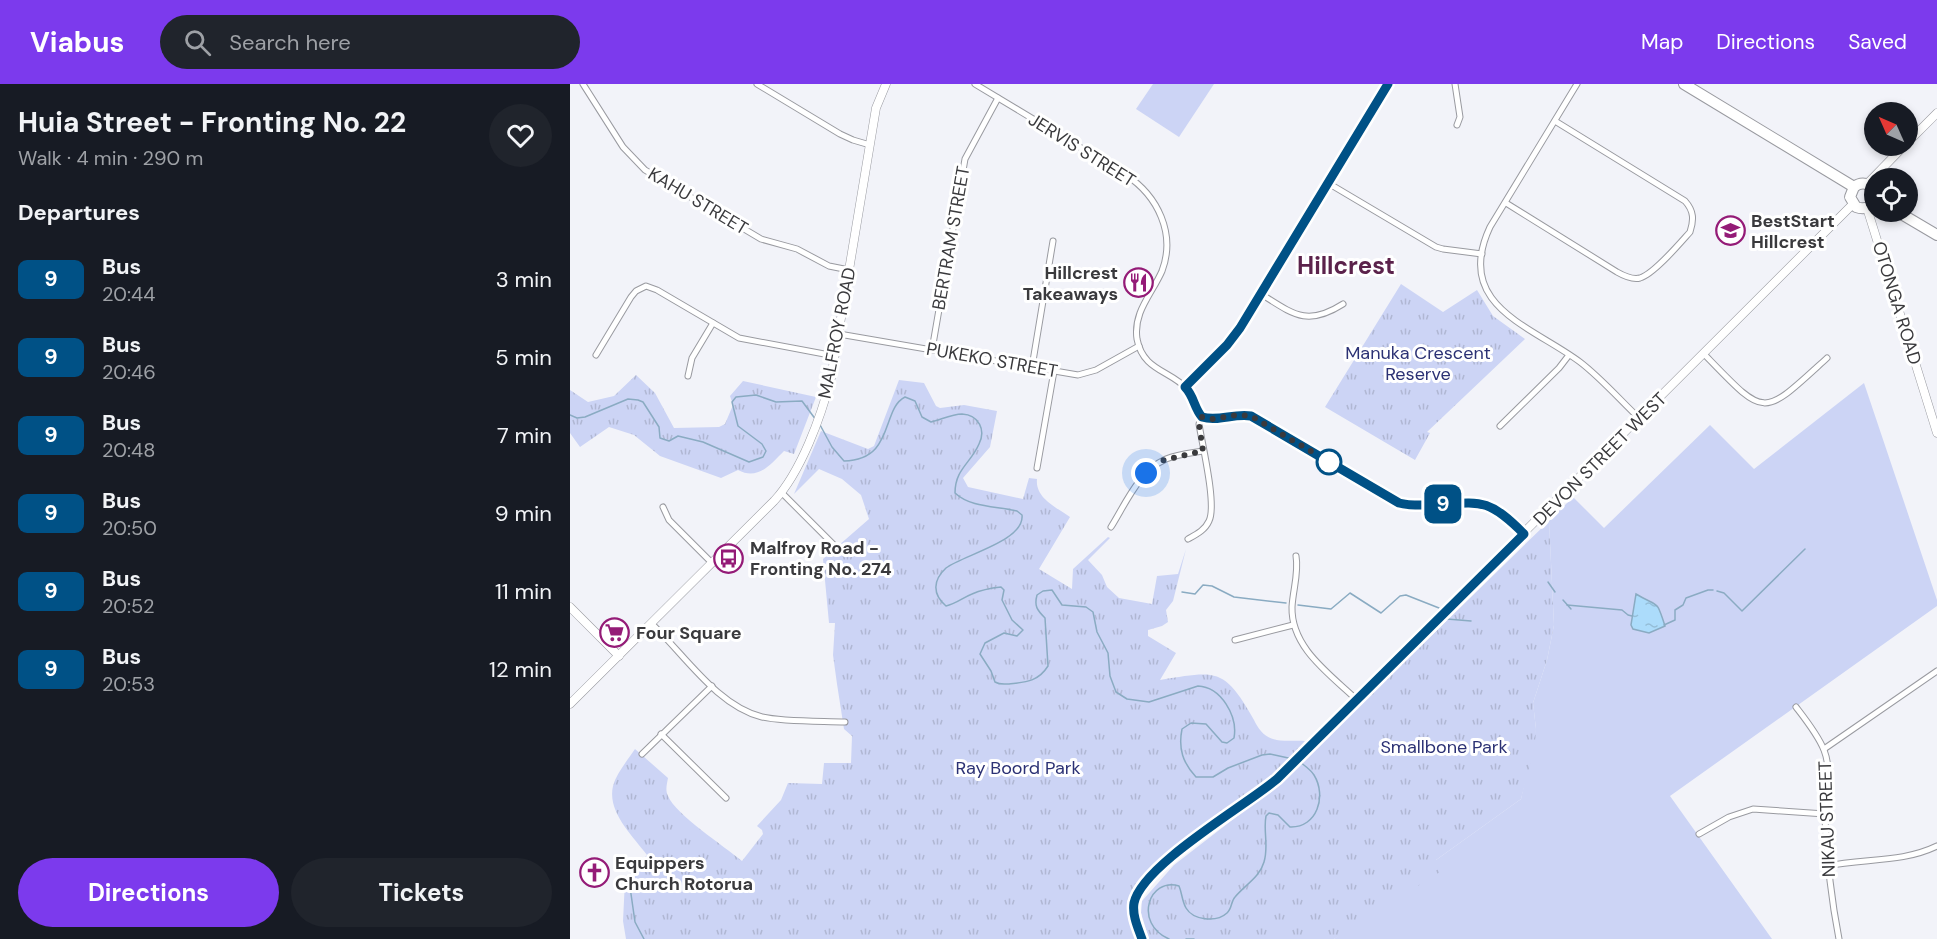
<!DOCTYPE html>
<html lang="en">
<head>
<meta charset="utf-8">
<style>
  :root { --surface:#171b24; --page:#20242c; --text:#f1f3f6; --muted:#9ea1a6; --accent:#7c3aed }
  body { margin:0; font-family:"DM Sans",sans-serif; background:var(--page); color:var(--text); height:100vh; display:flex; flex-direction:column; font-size:22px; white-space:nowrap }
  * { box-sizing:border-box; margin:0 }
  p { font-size:20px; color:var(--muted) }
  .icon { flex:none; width:33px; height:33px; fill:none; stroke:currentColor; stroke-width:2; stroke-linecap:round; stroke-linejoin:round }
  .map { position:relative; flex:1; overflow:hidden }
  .sheet { display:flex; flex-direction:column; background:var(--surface); width:570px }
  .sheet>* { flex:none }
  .badge { padding:0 12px; border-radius:9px; font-size:21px; line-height:39px }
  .needle { width:39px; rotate:315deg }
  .fabs { position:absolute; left:1294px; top:18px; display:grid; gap:12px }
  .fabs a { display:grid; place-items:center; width:54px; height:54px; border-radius:50%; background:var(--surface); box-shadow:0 3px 9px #0003; font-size:30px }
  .you { position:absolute; width:30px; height:30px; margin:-15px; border:4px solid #fff; border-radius:50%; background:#1a73e8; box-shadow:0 0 0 9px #1a73e833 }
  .map>.badge { position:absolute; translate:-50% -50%; box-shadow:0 0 0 3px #fff }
  h2 { padding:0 18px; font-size:22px; line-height:54px }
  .round { display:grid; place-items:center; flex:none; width:63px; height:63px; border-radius:32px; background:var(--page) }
  .summary { display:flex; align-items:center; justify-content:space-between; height:102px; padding:0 18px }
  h1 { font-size:28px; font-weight:700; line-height:45px }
  .cta { display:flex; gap:12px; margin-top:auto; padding:12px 18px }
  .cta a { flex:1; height:69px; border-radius:36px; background:var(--accent); color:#fff; font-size:24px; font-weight:700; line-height:69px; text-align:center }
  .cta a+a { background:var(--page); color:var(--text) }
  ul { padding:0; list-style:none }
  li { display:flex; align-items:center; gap:18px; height:78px; padding:0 18px }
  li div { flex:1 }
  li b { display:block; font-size:22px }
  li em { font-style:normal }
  li .badge { min-width:66px; font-weight:700; text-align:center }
  header { display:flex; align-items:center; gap:36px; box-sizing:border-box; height:84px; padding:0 30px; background:var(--accent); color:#fff }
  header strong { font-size:28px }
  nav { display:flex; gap:33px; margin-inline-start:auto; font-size:21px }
  .search { width:420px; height:54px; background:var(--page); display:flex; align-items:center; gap:15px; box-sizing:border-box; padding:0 21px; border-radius:33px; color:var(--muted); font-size:22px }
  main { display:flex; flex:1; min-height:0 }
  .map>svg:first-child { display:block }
</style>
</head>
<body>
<header>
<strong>Viabus</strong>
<div class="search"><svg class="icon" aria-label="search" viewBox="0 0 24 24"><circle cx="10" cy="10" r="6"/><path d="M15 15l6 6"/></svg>Search here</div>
<nav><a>Map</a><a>Directions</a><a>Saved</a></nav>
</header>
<main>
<section class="sheet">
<div class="summary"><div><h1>Huia Street - Fronting No. 22</h1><p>Walk · 4 min · 290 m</p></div><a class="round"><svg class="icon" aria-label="heart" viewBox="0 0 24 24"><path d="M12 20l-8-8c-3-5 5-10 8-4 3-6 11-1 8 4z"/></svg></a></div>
<h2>Departures</h2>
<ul>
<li><span class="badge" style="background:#005186;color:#fff">9</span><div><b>Bus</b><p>20:44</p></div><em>3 min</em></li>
<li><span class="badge" style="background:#005186;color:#fff">9</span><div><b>Bus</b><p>20:46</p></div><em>5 min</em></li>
<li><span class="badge" style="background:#005186;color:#fff">9</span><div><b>Bus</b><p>20:48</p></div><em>7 min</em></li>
<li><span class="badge" style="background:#005186;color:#fff">9</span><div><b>Bus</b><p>20:50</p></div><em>9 min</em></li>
<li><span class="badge" style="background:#005186;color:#fff">9</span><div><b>Bus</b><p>20:52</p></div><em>11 min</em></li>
<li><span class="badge" style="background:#005186;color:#fff">9</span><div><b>Bus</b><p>20:53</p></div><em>12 min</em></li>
</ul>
<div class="cta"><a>Directions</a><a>Tickets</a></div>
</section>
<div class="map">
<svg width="1367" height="855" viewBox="0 0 1367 855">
  <defs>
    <pattern id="park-tufts" width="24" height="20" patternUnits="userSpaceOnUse" patternTransform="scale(1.5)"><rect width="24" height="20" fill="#ccd4f5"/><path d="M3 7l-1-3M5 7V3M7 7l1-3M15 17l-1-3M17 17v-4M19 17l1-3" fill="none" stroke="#b0b7d3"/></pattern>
    <pattern id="water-ripples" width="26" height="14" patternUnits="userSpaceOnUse" patternTransform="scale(1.5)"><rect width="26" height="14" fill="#acdcfb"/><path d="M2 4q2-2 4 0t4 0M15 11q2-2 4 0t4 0" fill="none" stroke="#95bed8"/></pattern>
  </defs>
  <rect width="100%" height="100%" fill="#f2f3f9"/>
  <g fill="#ccd4f5">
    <path d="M583 0H644L609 53 566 25Z"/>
    <path d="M1294 299 1367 516V522L1100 712 1202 855H764L866 776 951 715 966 645 963 619 977 576 984 541 979 437 1003 413 1034 444 1140 341 1184 385Z"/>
  </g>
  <g fill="url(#park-tufts)">
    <path d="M831 200 873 228 907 206 923 232 955 255 857 348 860 349 845 376 755 323Z"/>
    <path d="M66 291 85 309 104 344 149 343 155 340 163 321 160 312 173 297 246 313 224 370 214 367C201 380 188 397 168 386L151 394 90 372 64 351 39 343 10 363 0 349V306L18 318 44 312Z"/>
    <path d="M329 296 354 299 366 322 370 324 394 321 427 327 420 363 393 394 398 403 453 415 459 394 467 395C465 414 486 423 500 433L469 485 502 505 503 485 538 453 540 454 518 476 532 491 537 503 549 514 582 520 587 492 608 490 616 465 603 517 596 526 598 538 592 542 578 546V552L606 569 590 596C647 587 654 583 684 636 688 644 693 652 703 655 712 658 725 656 735 657 718 676 699 696 678 712 644 737 607 756 578 788 570 797 561 807 557 818L565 855H56L53 837 55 796 77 771C62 751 37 728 43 702 47 688 58 676 65 665L98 694C97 700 95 706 98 712 106 731 154 762 172 777L193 750 192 746 187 742 211 716 218 699 252 700 254 679H281L282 652 274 645 267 600 263 571 265 539H259L253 475 299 435 291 411 272 395 249 385 224 410 251 347 298 365 304 362Z"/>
    <path d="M979 437 984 541 977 576 963 619 966 645 965 661 951 715 866 776 870 788 764 855H579L571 829 572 817 604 781 710 699Z"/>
  </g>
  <path fill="url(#water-ripples)" stroke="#8aabc2" stroke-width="1.5" d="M1066 510C1089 524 1086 514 1095 542L1079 549 1063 545 1061 541Z"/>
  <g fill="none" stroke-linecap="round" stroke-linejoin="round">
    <g stroke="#8aabc2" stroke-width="1.5">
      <path d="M0 331 7 334 15 333 58 315 68 316 73 318 89 343 90 354 99 357 108 352 133 358 179 378 193 373 196 367 192 360 168 342 162 318 166 313 186 311 206 318 232 317 246 336"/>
      <path d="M249 339 262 363 274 377C325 376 311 325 335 313L345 317 352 333 361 338C370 336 382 330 392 330 409 331 416 346 409 360 401 379 385 385 385 409 401 424 427 422 447 427L452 431C455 457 393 471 376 484 363 496 362 510 376 522 386 520 392 514 402 510 411 506 421 504 431 503L434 506 432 516 442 536 453 546 447 552 434 549 415 559 410 570 421 587 425 598C430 601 433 600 439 600 455 598 468 598 478 582L475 534C467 526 464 522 467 511L473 507 482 506 492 521 516 523 523 528 527 548 538 569 540 592 546 608 557 615 579 618 628 602C651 603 668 632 664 654L657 659 652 658 636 640 621 639 612 645C608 665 613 679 626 693H643L658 684 692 671 700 670 723 675"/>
      <path d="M978 498 985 508"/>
      <path d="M1147 507 1154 509 1172 527 1235 465"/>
      <path d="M612 508 625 510 633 501 642 502 664 513 716 519"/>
      <path d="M993 516 1001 525"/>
      <path d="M728 521 761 525 780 509 811 529 830 512 836 511 869 524"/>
      <path d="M997 521 1052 526 1058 531 1062 532"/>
      <path d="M877 535 901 537"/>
      <path d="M1094 541 1105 536V526L1113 521 1116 514 1138 506H1143"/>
      <path d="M59 796 65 838 74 855"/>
      <path d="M599 855C563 839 579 793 609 802 612 809 612 817 616 824 623 836 646 839 657 829 662 825 661 817 665 813 675 801 690 793 694 778 699 762 693 747 696 732L699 729 708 731 720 743C747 744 757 712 744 691 741 686 735 682 730 678"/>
      <path d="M616 855H624"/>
    </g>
    <defs>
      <g id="street">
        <path d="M13 0 53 63 75 86 191 155 227 165 259 182 279 186"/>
        <path d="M187 0 270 50 283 56 300 61"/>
        <path d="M405 0 556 91C588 112 606 150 592 187 582 210 563 228 567 255 573 287 600 286 617 305 625 313 625 325 632 333"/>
        <path d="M885 0 890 33 887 41"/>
        <path d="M1007 0 920 143C883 222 962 242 1010 278 1031 294 1050 316 1070 335"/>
        <path d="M758 99 866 163 873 165 912 170"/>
        <path d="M936 119 1047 188C1054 192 1062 196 1070 194 1084 190 1110 159 1120 148 1124 136 1124 127 1115 117L985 37"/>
        <path d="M691 210C723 230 737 243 773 220"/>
        <path d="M269 250 508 291 526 286 569 262"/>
        <path d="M362 266 395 75 428 14"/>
        <path d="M1134 270C1197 335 1191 334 1257 274"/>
        <path d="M26 271 61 213 66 207 76 202 87 206 169 254 265 272"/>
        <path d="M462 283 483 157"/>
        <path d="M118 292 122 274 143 239"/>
        <path d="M615 303 664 254 670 244 818 0"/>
        <path d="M632 333C648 338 664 329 681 332L829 419C840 422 850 421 862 420 911 418 917 413 954 450"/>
        <path d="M930 342 989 284 999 271"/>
        <path d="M467 384 484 287"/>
        <path d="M212 409 266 463"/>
        <path d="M93 423 99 436 142 479"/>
        <path d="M541 443C556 419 569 387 596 375 608 370 621 369 633 367"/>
        <path d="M618 455C627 450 635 446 639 437 647 421 632 360 629 340L632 333"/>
        <path d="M726 472C729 489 723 505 722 523 721 564 760 590 787 616"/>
        <path d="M81 539C114 570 147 622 192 633 213 638 252 637 275 638"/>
        <path d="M665 556 723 541"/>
        <path d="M1226 623C1236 636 1248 651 1254 666 1263 689 1255 711 1255 735 1257 777 1261 814 1269 855"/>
        <path d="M91 650 156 714"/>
        <path d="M1254 665 1367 587"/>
        <path d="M72 670 142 602"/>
        <path d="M1129 750 1159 733 1183 725 1255 730"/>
        <path d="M1257 782C1294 774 1332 779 1367 762"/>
      </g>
      <g id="secondary">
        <path d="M1338 58 1367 29"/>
        <path d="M1297 100 1334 62"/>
        <path d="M1297 124 1367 349"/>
        <path d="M0 523 49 572"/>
        <path d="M0 620 204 417C231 388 251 333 261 294L306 24 316 0"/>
        <path d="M572 855C568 844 562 831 564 819 572 781 675 722 707 695L1283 120"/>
      </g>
      <g id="highway">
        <path d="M1114 0 1284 103"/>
        <path d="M1305 108C1300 99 1292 97 1284 103L1280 113 1286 123C1294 126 1301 124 1305 116"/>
        <path d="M1328 128 1367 151"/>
      </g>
    </defs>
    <use href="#street" stroke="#999aa0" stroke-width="7"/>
    <use href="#secondary" stroke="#999aa0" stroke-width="9"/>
    <use href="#highway" stroke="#999aa0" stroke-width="12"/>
    <use href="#street" stroke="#fff" stroke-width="5"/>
    <use href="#secondary" stroke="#fff" stroke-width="8"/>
    <use href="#highway" stroke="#fff" stroke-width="10"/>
  </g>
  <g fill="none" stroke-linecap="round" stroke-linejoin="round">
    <defs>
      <path id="line" d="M572 855C568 844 562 831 564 819 572 781 675 722 707 695L954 450C917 413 911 418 862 421 850 421 840 422 829 419L681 332C664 329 648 338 632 333 624 324 624 312 615 303L657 261 670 244 818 0"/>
    </defs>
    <use href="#line" stroke="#fff" stroke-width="14"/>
    <use href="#line" stroke="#005186" stroke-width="9"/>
    <path stroke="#3a3a3d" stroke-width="6" stroke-dasharray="0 10.8" d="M576 389 594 376 633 367 629 340 632 333 642 335 667 331 681 332 768 383 759 378"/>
  </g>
  <defs>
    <symbol id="school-ring" viewBox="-11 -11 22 22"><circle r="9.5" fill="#fff" stroke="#941b77" stroke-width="1.5"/><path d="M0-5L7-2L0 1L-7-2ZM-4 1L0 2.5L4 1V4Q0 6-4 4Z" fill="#941b77"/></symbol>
    <symbol id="restaurant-ring" viewBox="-11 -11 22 22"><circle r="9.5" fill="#fff" stroke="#941b77" stroke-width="1.5"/><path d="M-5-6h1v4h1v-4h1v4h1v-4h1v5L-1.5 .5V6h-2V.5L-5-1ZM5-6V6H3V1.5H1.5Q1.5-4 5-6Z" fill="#941b77"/></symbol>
    <symbol id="bus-ring" viewBox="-11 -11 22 22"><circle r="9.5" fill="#fff" stroke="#941b77" stroke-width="1.5"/><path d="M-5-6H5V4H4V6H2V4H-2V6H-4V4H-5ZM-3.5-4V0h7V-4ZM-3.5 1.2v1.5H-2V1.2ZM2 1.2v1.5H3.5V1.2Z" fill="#941b77"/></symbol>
    <symbol id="supermarket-ring" viewBox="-11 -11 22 22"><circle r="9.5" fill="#fff" stroke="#941b77" stroke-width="1.5"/><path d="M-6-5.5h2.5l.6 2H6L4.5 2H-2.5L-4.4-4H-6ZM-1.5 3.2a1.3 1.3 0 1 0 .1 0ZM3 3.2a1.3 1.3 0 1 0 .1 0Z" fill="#941b77"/></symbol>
    <symbol id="church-ring" viewBox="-11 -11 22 22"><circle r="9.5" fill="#fff" stroke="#941b77" stroke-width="1.5"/><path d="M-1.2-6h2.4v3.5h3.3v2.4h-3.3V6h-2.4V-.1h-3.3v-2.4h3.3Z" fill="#941b77"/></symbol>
  </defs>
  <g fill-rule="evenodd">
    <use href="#school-ring" x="1144" y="130" width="33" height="33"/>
    <use href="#restaurant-ring" x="552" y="182" width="33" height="33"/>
    <use href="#bus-ring" x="142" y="458" width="33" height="33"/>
    <use href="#supermarket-ring" x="28" y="532" width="33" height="33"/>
    <use href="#church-ring" x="8" y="772" width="33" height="33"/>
  </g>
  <circle fill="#fff" stroke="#005186" stroke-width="3" cx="759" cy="378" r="12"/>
  <g text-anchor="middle" stroke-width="6" stroke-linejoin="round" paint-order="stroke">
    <g font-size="18" fill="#3a3a3d" stroke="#fff">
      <text transform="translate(512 66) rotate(32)" y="6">JERVIS STREET</text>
      <text transform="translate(128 117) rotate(31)" y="6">KAHU STREET</text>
      <text transform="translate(381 154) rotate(-80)" y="6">BERTRAM STREET</text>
      <text transform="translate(1327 219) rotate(73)" y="6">OTONGA ROAD</text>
      <text transform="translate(267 249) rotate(-79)" y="6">MALFROY ROAD</text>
      <text transform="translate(422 276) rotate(10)" y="6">PUKEKO STREET</text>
      <text transform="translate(1030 375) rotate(-45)" y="6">DEVON STREET WEST</text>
      <text transform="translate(1257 735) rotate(-92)" y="6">NIKAU STREET</text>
    </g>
    <g font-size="18" font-weight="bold" fill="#3a3a3d" stroke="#fff" text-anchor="start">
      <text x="1181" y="143">BestStart<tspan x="1181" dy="21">Hillcrest</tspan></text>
      <text x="548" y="195" text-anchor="end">Hillcrest<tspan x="548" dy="21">Takeaways</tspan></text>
      <text x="180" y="470">Malfroy Road -<tspan x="180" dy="21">Fronting No. 274</tspan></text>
      <text x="66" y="555">Four Square</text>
      <text x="45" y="785">Equippers<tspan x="45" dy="21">Church Rotorua</tspan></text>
    </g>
    <g font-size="18" fill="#2b3174" stroke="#fff">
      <text x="848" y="275">Manuka Crescent<tspan x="848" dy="21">Reserve</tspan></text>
      <text x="874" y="669">Smallbone Park</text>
      <text x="448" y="690">Ray Boord Park</text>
    </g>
    <g font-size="24" font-weight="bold" fill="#5b224b" stroke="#fff">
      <text x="776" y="190">Hillcrest</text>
    </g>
  </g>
</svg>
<div class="fabs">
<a><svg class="needle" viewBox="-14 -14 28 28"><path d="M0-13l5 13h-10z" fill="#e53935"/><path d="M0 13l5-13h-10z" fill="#9ea1a6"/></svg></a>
<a><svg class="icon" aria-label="locate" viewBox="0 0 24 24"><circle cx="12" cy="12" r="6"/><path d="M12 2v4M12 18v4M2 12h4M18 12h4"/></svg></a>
</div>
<div class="you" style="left:576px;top:389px"></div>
<b class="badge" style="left:873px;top:420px;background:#005186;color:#fff">9</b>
</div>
</main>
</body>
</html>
